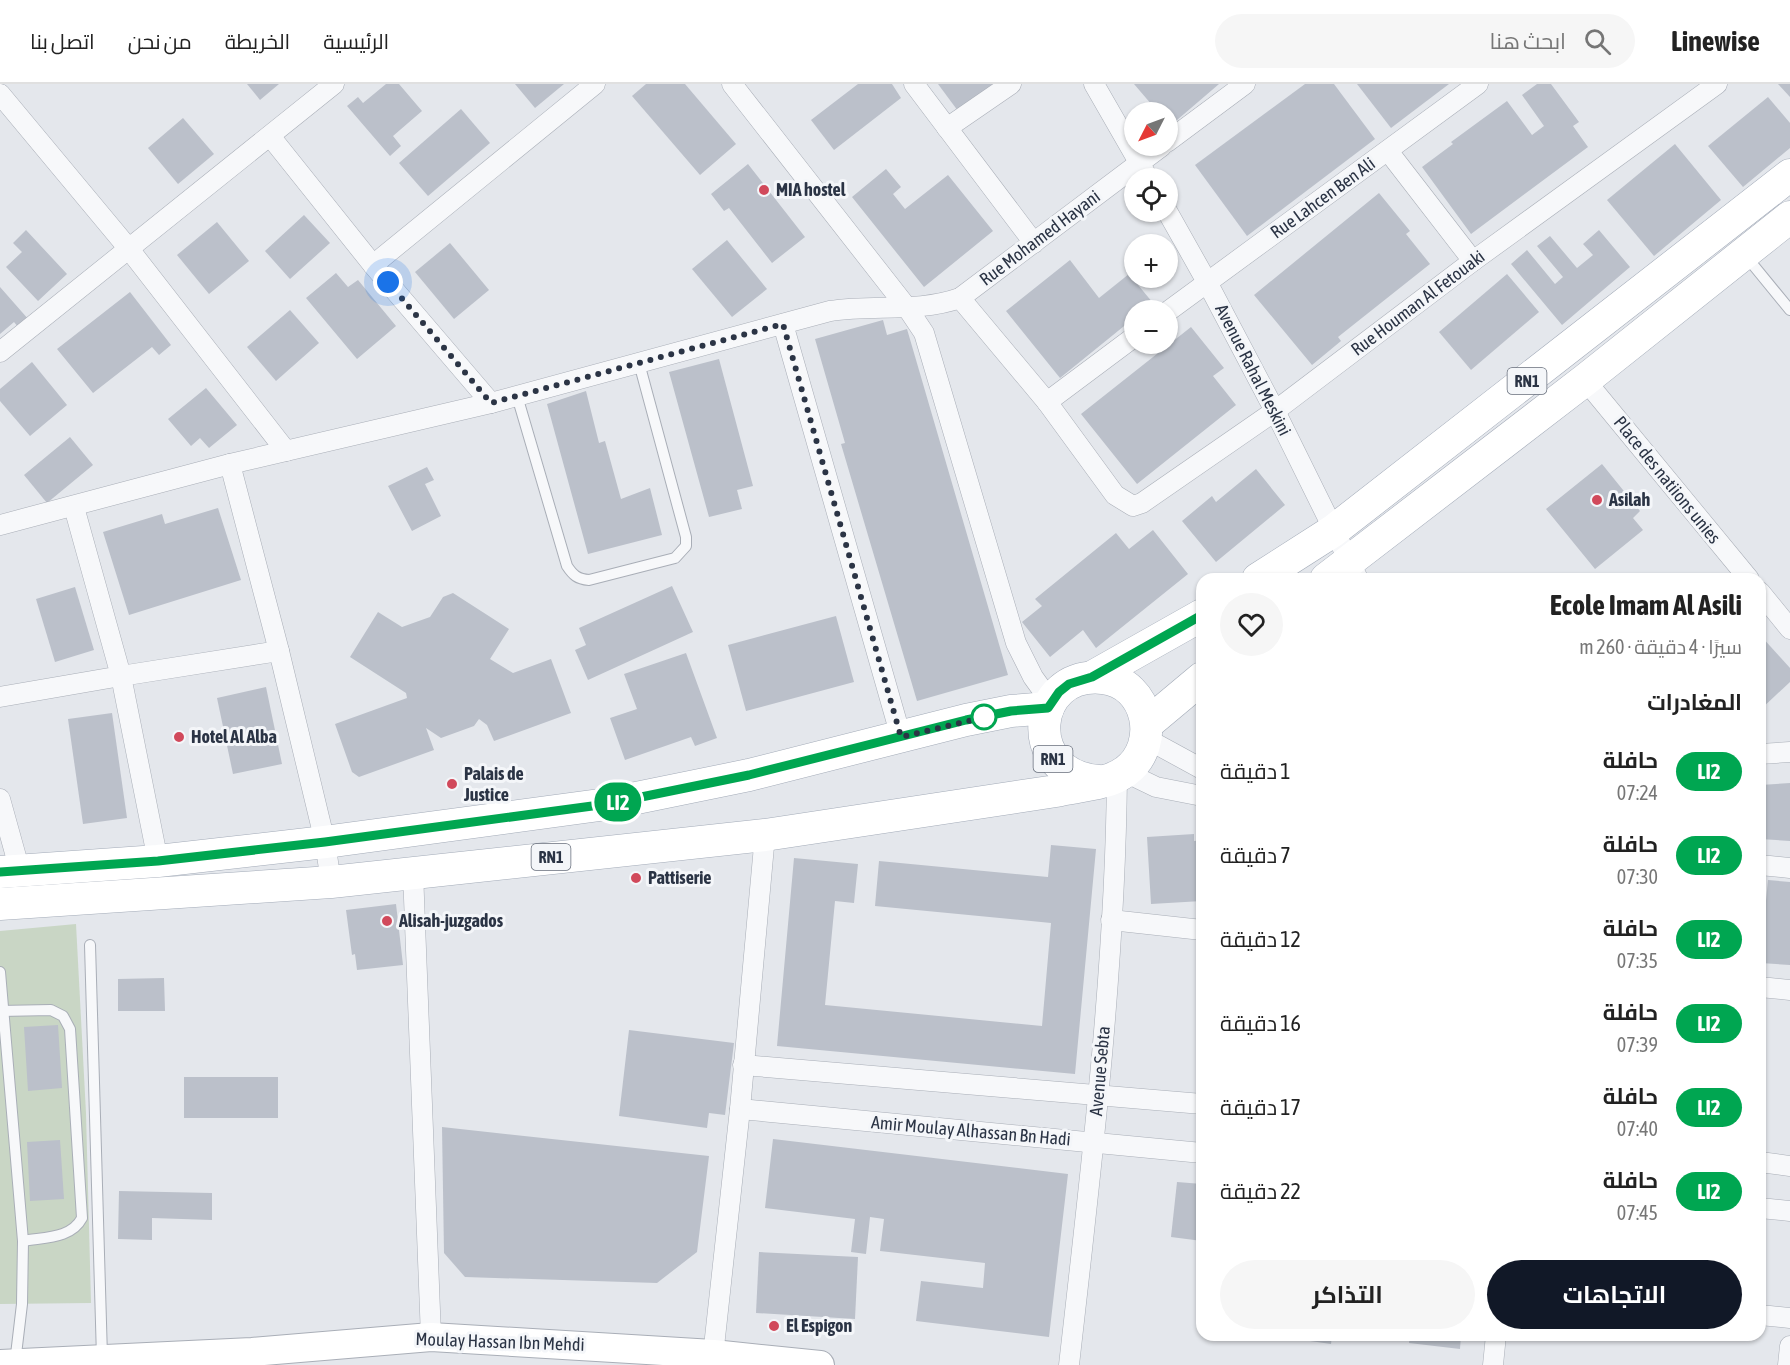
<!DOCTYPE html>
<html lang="ar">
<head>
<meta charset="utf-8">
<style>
  :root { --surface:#fff; --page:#f6f6f6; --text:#222; --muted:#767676; --line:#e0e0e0; --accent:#111827 }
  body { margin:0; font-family:"Asap Condensed",Cairo,sans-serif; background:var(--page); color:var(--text); direction:rtl; height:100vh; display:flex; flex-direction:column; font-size:22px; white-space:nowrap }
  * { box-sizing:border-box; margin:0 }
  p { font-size:20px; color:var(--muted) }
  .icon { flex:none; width:33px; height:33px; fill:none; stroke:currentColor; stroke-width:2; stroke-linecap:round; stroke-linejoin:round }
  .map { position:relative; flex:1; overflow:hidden; direction:ltr }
  .drawer { position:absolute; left:1196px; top:489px; width:570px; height:768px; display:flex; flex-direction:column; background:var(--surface); border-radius:18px; box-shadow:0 2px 4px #0004; direction:rtl }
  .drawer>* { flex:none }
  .badge { padding:0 12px; border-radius:20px; font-size:21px; line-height:39px }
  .needle { width:39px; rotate:228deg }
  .tools { position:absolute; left:1124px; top:18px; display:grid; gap:12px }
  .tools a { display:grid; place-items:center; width:54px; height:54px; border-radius:50%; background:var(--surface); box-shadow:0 2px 4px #0004; font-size:30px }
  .you { position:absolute; width:30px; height:30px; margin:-15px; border:4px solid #fff; border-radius:50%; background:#1a73e8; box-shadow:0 0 0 9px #1a73e833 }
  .map>.badge { position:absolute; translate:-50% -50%; box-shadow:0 0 0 3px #fff }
  h2 { padding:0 24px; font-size:22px; line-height:54px }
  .round { display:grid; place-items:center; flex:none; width:63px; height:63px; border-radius:32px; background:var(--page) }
  .head { display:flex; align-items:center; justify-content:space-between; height:102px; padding:0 24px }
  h1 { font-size:28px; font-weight:700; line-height:45px }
  .cta { display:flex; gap:12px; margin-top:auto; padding:12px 24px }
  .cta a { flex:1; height:69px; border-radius:36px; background:var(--accent); color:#fff; font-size:24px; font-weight:700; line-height:69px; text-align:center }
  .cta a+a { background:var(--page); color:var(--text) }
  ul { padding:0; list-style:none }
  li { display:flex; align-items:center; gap:18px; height:84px; padding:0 24px }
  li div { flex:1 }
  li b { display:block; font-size:22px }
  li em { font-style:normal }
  li .badge { min-width:66px; font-weight:700; text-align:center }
  header { display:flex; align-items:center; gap:36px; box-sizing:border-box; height:84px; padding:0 30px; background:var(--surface); border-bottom:2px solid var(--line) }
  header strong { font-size:28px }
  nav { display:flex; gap:33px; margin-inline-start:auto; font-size:21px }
  .search { width:420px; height:54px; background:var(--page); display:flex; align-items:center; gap:15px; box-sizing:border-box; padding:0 21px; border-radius:33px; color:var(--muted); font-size:22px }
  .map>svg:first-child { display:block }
</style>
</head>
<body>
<header>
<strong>Linewise</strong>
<div class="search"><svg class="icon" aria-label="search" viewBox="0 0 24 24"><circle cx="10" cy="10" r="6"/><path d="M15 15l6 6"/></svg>ابحث هنا</div>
<nav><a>الرئيسية</a><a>الخريطة</a><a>من نحن</a><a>اتصل بنا</a></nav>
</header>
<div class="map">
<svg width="1790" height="1281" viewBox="0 0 1790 1281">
  <rect width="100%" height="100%" fill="#e4e7ec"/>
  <path fill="#c9d6c5" d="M76 840 86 1029 91 1219 0 1220V847Z"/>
  <g fill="#bbc0ca">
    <path d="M247 0H279L260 16Z"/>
    <path d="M386 0H399L422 27 393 52 401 62 390 72 347 22 358 13 363 19Z"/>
    <path d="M515 0H564L535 24Z"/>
    <path d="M646 0H685L736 60 700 91 632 12Z"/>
    <path d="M858 0H892L901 14 834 66 811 36Z"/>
    <path d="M938 0H994L958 27Z"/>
    <path d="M1134 0H1219L1170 42 1167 38V28H1158Z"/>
    <path d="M1305 0H1334L1375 55 1247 152 1195 81Z"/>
    <path d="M1357 0H1449L1391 44Z"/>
    <path d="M1537 0H1551L1579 38 1573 42 1588 63 1471 150 1422 83 1453 60 1451 58 1507 17 1532 51 1544 42 1522 11Z"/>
    <path d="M1778 0H1790V13Z"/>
    <path d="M1768 13 1790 39V64L1743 103 1708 62Z"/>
    <path d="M461 25 490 59 428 112 399 79Z"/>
    <path d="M183 34 214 70 178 100 148 64Z"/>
    <path d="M1675 60 1721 116 1654 172 1607 116Z"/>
    <path d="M748 80 805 153 772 179 729 124 724 127 711 110Z"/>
    <path d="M886 85 901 103 893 110 905 125 948 91 993 147 924 203 852 113Z"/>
    <path d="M1379 109 1410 147 1406 150 1430 180 1338 253 1341 257 1312 281 1254 211Z"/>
    <path d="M304 131 330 159 290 195 265 167Z"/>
    <path d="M217 138 249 177 209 210 177 171Z"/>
    <path d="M26 146 67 190 38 217 6 183 22 168 13 159Z"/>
    <path d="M1599 146 1630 183 1562 241 1511 180 1527 166 1555 200 1563 193 1537 162 1550 152 1577 184 1593 171 1583 160Z"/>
    <path d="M727 156 767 205 732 233 692 185Z"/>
    <path d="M450 159 489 206 454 235 415 188Z"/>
    <path d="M1070 176 1099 214 1129 190 1153 219 1144 226H1134V234L1060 294 1006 227Z"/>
    <path d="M336 189 348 203 358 196 396 242 357 275 306 214Z"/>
    <path d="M1507 190 1539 228 1471 286 1439 248Z"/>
    <path d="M0 203 29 236 19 244 14 238 0 250Z"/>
    <path d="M130 208 171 261 159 271 152 263 93 309 57 265Z"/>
    <path d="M290 226 319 259 276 297 247 263Z"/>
    <path d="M883 236 887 251 907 245 1008 591 917 617 841 360 845 359 815 255Z"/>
    <path d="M1191 243 1224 284 1213 292 1236 321 1137 400 1081 330Z"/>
    <path d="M719 275 753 402 737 406 742 425 709 433 669 288Z"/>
    <path d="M32 278 67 321 30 352 0 317V305Z"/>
    <path d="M206 304 237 341 209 364 200 354 191 362 168 335Z"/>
    <path d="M586 307 599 359 605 357 621 415 650 404 662 451 588 470 547 320Z"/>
    <path d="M70 353 93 381 47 419 24 391Z"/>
    <path d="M1602 380 1640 427 1633 434 1643 446 1595 485 1546 425Z"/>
    <path d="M427 383 434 396 425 400 441 432 412 447 388 402Z"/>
    <path d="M1256 385 1285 421 1216 478 1182 437 1212 412 1216 418Z"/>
    <path d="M218 424 241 496 129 531 103 448 162 430 165 440Z"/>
    <path d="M1153 446 1188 490 1096 564 1083 546 1050 573 1022 538 1042 522 1035 515 1116 449 1129 465Z"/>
    <path d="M672 502 693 548 588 596 575 566 586 561 579 544Z"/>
    <path d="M75 503 94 566 55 578 36 515Z"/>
    <path d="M453 509 509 545 490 575 513 589 551 575 571 629 494 657 487 641 479 635 474 642 441 654 426 644 434 666 359 693 352 688 335 640 407 614 406 609 350 573 378 528 402 543 430 533 443 513Z"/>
    <path d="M836 532 854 598 746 627 728 561Z"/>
    <path d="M1761 552 1790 584V598L1760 626Z"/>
    <path d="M686 569 717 654 695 662 691 653 625 676 610 634 637 625 624 590Z"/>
    <path d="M266 603 282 680 233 690 217 614Z"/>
    <path d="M112 629 127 734 83 740 68 635Z"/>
    <path d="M1790 699V757L1760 755V701Z"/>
    <path d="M1194 750V757L1202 756V817L1151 820 1147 753Z"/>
    <path d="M1051 761 1096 765 1075 990 777 962 794 774 858 780 854 819 835 817 825 921 1042 942 1051 839 875 822 879 777 1048 793Z"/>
    <path d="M1768 796 1790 798V881L1760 879Z"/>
    <path d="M396 820 403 881 357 886 355 870 352 871 346 826Z"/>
    <path d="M164 894 165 927H118V895Z"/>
    <path d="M58 941 62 1004 28 1007 24 943Z"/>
    <path d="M629 946 734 959 725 1031 709 1029 707 1044 619 1032Z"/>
    <rect x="184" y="993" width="94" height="41"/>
    <path d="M442 1043 709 1072 697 1168 657 1199 465 1193 444 1169Z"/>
    <path d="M773 1055 1068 1090 1049 1253 916 1237 921 1197 983 1204 985 1179 880 1167 884 1135 870 1133 866 1170 851 1168 855 1135 765 1124Z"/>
    <path d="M60 1056 64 1115 30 1117 27 1058Z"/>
    <path d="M1177 1098 1202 1100V1157L1171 1153Z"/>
    <path d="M119 1107 212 1109V1136L152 1134V1156L118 1155Z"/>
    <path d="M759 1168 858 1173 855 1235 756 1229Z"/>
    <path d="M1268 1251H1332L1331 1260Z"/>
    <path d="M1410 1251H1461L1460 1265 1409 1259Z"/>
  </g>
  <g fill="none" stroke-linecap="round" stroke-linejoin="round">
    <defs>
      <g id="lane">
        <path d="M1745 171 1790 226"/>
        <path d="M517 312 567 482C573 491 577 495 589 496L675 474 686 462V453L639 279"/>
        <path d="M90 861 102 1273"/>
        <path d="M0 888 23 1157 22 1220 15 1279"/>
        <path d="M0 927 51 926 63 932 70 945 82 1134C71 1155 44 1153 23 1157"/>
      </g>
      <g id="street">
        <path d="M595 0 373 181 491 319 830 227C875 220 917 229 960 214L1162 62"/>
        <path d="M732 0 908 225 924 249 1016 559 1033 593 1051 618"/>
        <path d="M914 0 1034 159"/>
        <path d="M1094 0 1148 94"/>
        <path d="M0 10 129 165 286 367"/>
        <path d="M947 44 1011 0"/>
        <path d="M270 52 373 181"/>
        <path d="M1167 58 1245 0"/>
        <path d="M1388 67 1473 177"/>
        <path d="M1167 127 1207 198 1275 327 1358 495"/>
        <path d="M960 214 1047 318"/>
        <path d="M1167 228 1478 0"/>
        <path d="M783 240 901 653"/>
        <path d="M1134 253 1047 318 1115 411 1133 422 1142 419 1275 327 1473 177 1717 0"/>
        <path d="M0 268 334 0"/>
        <path d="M1585 296 1749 495"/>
        <path d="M0 441 230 380"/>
        <path d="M1760 508 1790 545"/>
        <path d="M279 567 325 758 331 798"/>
        <path d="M0 613 121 592 74 423"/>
        <path d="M1147 655 1202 685"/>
        <path d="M1760 670 1790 668"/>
        <path d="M1125 688 1156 703 1202 712"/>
        <path d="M0 715 20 787"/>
        <path d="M158 777 121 592 279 567 230 380 491 319"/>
        <path d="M1760 781 1790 784"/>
        <path d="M413 788 431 1253"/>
        <path d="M1111 836 1202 846"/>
        <path d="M1760 903 1790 906"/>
        <path d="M743 981 1202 1020"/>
        <path d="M740 1025 1202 1069"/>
        <path d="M1760 1078 1790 1082"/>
        <path d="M1760 1124 1790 1127"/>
        <path d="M1760 1231 1790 1234"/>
        <path d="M712 1281 740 1025 765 751"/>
        <path d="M1069 1281C1091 1086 1115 889 1117 693"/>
        <path d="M1493 1281 1496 1251"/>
        <path d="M1788 1281 1790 1262"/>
      </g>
      <path id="secondary" d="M0 1280 252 1268 431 1253 713 1270 820 1281"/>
      <g id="primary">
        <path d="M1258 495 1333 447 1790 91"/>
        <path d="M1326 495 1585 296 1790 133"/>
        <path d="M1092 593 1202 531"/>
        <path d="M1147 640 1202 594"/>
        <path d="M0 788 158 777 325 758 607 720 749 691 966 636 1011 627 1048 624"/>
        <path d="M0 820 331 798 765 751 1056 707C1077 702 1108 701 1126 687 1161 661 1149 599 1103 594 1030 586 1021 692 1099 697"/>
      </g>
    </defs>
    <use href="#lane" stroke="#a9aeb7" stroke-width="12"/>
    <use href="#street" stroke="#a9aeb7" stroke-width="21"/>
    <use href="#secondary" stroke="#a9aeb7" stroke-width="30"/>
    <use href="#primary" stroke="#a3abb8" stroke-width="33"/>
    <use href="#lane" stroke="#f7f8fa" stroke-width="10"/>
    <use href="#street" stroke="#f7f8fa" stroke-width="20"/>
    <use href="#secondary" stroke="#fff" stroke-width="28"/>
    <use href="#primary" stroke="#fff" stroke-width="32"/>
  </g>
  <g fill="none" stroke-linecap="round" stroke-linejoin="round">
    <defs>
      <path id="line" d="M0 788 158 777 325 758 607 720 749 691 966 636 1011 627 1048 624 1059 608 1069 600 1092 593 1202 531"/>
    </defs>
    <use href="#line" stroke="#fff" stroke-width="14"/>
    <use href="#line" stroke="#00a651" stroke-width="9"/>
    <path stroke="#2b3445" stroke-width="6" stroke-dasharray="0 10.8" d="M388 198 491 319 783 240 901 653 989 632 984 633"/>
  </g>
  <g fill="#d1495b" stroke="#f4f6f9" stroke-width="2">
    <circle cx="764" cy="106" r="6"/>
    <circle cx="1597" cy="416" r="6"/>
    <circle cx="179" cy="653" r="6"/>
    <circle cx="452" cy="700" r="6"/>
    <circle cx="636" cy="794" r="6"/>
    <circle cx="387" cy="837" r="6"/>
    <circle cx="774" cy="1242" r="6"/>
  </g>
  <circle fill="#fff" stroke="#00a651" stroke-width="3" cx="984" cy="633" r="12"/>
  <g text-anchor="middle" stroke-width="6" stroke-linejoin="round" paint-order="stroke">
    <g fill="#f4f6f9" stroke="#676e7b" stroke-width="1.5">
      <rect x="1507.5" y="284" width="39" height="26" rx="4.5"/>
      <rect x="1033.5" y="662" width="39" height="26" rx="4.5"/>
      <rect x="531.5" y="760" width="39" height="26" rx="4.5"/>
    </g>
    <g font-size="16" font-weight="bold" fill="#2b3445">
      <text x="1527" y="303">RN1</text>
      <text x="1053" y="681">RN1</text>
      <text x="551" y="779">RN1</text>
    </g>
    <g font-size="18" font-weight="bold" fill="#2b3445" stroke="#f4f6f9" text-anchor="start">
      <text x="776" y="112">MIA hostel</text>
      <text x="1609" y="422">Asilah</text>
      <text x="191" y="659">Hotel Al Alba</text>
      <text x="464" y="696">Palais de<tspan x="464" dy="21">Justice</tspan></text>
      <text x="648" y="800">Pattiserie</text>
      <text x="399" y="843">Alisah-juzgados</text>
      <text x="786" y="1248">El Espigon</text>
    </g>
    <g font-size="18" fill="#2b3445" stroke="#f4f6f9">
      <text transform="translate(1323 114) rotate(-36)" y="6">Rue Lahcen Ben Ali</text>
      <text transform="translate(1040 154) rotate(-37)" y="6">Rue Mohamed Hayani</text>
      <text transform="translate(1418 219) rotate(-37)" y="6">Rue Houman Al Fetouaki</text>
      <text transform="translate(1253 286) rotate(63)" y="6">Avenue Rahal Meskini</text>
      <text transform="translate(1667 396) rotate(51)" y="6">Place des natiions unies</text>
      <text transform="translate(1100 987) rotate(-85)" y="6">Avenue Sebta</text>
      <text transform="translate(971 1047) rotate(5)" y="6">Amir Moulay Alhassan Bn Hadi</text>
      <text transform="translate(500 1258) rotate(2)" y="6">Moulay Hassan Ibn Mehdi</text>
    </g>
  </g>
</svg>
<div class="tools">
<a><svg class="needle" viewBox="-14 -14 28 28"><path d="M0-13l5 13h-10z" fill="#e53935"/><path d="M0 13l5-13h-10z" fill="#767676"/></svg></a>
<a><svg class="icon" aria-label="locate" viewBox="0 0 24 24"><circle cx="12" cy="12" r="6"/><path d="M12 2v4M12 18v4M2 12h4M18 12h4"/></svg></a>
<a>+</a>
<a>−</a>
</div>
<div class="you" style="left:388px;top:198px"></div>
<b class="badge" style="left:618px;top:718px;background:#00a651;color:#fff">LI2</b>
<section class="drawer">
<div class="head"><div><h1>Ecole Imam Al Asili</h1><p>سيرًا · 4 دقيقة · 260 m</p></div><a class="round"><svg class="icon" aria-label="heart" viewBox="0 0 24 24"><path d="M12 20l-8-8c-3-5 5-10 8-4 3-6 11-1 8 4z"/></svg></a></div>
<h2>المغادرات</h2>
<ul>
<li><span class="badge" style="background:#00a651;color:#fff">LI2</span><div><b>حافلة</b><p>07:24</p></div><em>1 دقيقة</em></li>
<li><span class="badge" style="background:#00a651;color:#fff">LI2</span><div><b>حافلة</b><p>07:30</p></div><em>7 دقيقة</em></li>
<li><span class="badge" style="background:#00a651;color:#fff">LI2</span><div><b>حافلة</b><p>07:35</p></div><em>12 دقيقة</em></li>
<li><span class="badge" style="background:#00a651;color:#fff">LI2</span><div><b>حافلة</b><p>07:39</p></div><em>16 دقيقة</em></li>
<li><span class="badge" style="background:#00a651;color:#fff">LI2</span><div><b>حافلة</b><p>07:40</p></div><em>17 دقيقة</em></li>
<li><span class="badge" style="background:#00a651;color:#fff">LI2</span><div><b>حافلة</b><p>07:45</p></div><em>22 دقيقة</em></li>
</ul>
<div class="cta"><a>الاتجاهات</a><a>التذاكر</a></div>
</section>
</div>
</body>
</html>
